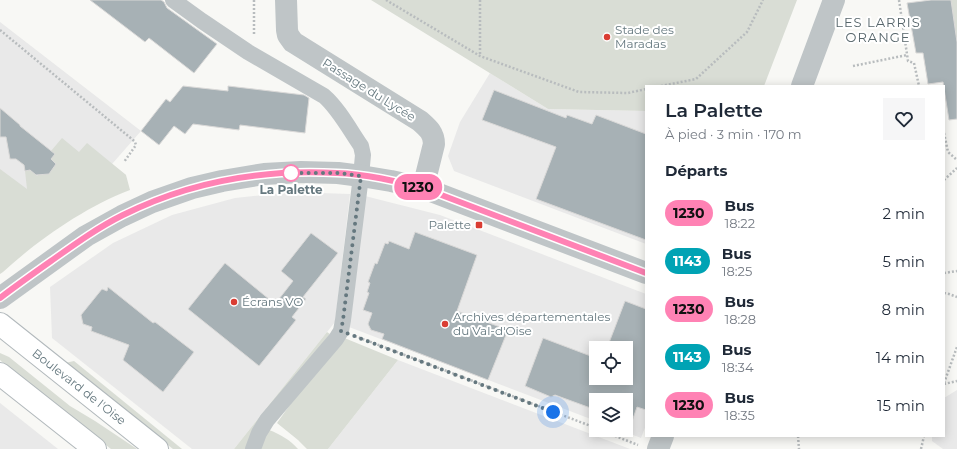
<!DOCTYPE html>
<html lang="fr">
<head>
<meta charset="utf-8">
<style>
  :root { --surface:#fff; --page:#f6f6f7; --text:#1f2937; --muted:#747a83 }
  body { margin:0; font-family:Montserrat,sans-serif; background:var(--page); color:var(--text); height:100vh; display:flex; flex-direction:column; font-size:15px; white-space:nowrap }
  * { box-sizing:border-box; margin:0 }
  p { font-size:13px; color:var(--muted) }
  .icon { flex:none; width:22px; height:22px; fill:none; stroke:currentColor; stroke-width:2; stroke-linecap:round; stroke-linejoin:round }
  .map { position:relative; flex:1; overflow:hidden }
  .side { position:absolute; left:645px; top:85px; width:300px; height:352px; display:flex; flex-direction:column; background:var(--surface); border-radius:0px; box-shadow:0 2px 10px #0003 }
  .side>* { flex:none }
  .badge { padding:0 8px; border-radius:13px; font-size:14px; line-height:26px }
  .tools { position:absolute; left:589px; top:341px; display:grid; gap:8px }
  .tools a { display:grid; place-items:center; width:44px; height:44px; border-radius:0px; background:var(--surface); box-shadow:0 2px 10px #0003; font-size:20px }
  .you { position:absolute; width:20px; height:20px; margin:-10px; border:3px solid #fff; border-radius:50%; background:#1a73e8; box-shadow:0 0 0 6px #1a73e833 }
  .map>.badge { position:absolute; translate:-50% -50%; box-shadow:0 0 0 2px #fff }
  h2 { padding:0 20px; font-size:15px; line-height:36px }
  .round { display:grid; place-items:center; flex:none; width:42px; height:42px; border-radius:0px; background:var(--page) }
  .overview { display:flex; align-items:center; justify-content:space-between; height:68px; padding:0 20px }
  h1 { font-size:19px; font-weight:600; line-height:30px }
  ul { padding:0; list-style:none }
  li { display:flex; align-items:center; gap:12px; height:48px; padding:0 20px }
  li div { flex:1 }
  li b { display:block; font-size:15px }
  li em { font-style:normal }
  li .badge { min-width:44px; font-weight:700; text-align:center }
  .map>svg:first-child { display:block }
</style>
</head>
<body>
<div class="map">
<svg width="957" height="449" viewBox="0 0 957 449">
  <rect width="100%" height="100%" fill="#f8f8f5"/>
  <g fill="#e9e9e9" fill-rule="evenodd">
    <path d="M0 22 141 131 112 164 126 175 0 245Z"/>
    <path d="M490 73 548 109 646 111V244L454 171 448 156 460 122Z"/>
    <path d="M291 192 350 194 335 322 234 449H192L52 338 50 287 113 243 172 215 235 198Z"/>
    <path d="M365 196 440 215 646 294V425L641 438 620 430H626V400H596V421L349 327ZM596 348H626V378H596Z"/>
    <path d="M398 360 630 449H328Z"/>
    <path d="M957 390V449H943L932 441V436H944V398Z"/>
    <path d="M0 403 58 449H0Z"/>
  </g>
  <g fill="#d9ddd5">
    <path d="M371 0H797L764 86H646V111L548 109Z"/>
    <path d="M951 0H957V37L952 38Z"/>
    <path d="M62 138 79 152 87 143 126 175 130 190C85 207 38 240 3 272L0 274V169L27 189 25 171 30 170 37 176 41 172 49 174 56 164 51 159 55 154 51 151Z"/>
    <path d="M327 332 330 334 265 415 247 449H234Z"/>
    <path d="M342 337 398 360 328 449H307L298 440 277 423 307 381Z"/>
    <path d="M0 353 9 357 70 406 95 421 137 449H111L2 362 0 360Z"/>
    <path d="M74 361 182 449H173L65 363Z"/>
    <path d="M269 430C280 434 290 440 298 449H257Z"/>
  </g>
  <g fill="#a7b1b5" stroke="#dad9d8">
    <path d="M90 0H161L164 2 167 8 217 44 194 73 149 38 145 42Z"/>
    <path d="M931 0H951L957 42V119L949 120 943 82 928 84 923 53H916L907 3Z"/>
    <path d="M183 86 228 91V86L304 95 309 98 305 133 240 125 239 130 193 124 185 134 174 126 159 145 141 131 166 99 170 102Z"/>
    <path d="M494 90 566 118 567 115 592 124 596 115 646 134V240L536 199 556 147 482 120Z"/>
    <path d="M0 108 20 125V126L55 154 51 159 56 164 49 174 36 175 30 170 25 171 24 165 16 159H10L6 137H0Z"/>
    <path d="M415 232 477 255 457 311 508 330 488 380 382 339 384 334 371 330 368 324 372 313 363 310 369 293 367 292 370 283 368 282 375 263 377 264 385 243 388 244 389 241 409 249Z"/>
    <path d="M311 233 338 253 303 297 306 299 292 317 296 320 259 366 188 309 225 263 275 304 293 281 281 271Z"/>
    <path d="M108 287 153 323 155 322 194 352 163 392 123 360 129 345 91 331 92 327 83 324 81 315 102 289 107 291Z"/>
    <path d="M625 301 646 309V410L637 407 628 433H626V400H596V410L555 395 551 397 525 386 543 338 596 358V378H626V348H607Z"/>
  </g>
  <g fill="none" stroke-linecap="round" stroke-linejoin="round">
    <defs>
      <g id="secondary">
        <path d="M0 324 157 449"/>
        <path d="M0 374 95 449"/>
      </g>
    </defs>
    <use href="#secondary" stroke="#b2b9bc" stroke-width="24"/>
    <g stroke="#b8bcbe" stroke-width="2.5" stroke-dasharray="2 2" stroke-linecap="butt">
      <path d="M254 0V35"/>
      <path d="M386 0 480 56 579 92 628 93 646 89"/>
      <path d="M480 0V56"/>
      <path d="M899 0 908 61 914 63 919 86"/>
      <path d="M0 30 133 140 135 142 136 145 124 162"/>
      <path d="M853 66 907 55"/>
      <path d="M661 86 696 79 747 32 763 0"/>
      <path d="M944 133 948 152 957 160"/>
      <path d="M944 180 957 168"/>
      <path d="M944 273 957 271"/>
      <path d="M944 293 949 294 957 297"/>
      <path d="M355 336 596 428"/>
      <path d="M944 383 957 347"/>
      <path d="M944 384 957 381"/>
      <path d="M600 430 638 445"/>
      <path d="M798 436 799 449"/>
      <path d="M921 449 924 436"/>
    </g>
    <path stroke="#bfc5c7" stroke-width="16" d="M173 0 202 21 248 52 324 96C338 108 350 130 361 146L363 155 361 176 343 320 341 331 336 339 267 420 259 433 253 449"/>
    <g stroke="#bfc5c7" stroke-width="22">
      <path d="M286 0 287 30 288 35 293 42 420 121C428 128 434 133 434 144L423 188"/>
      <path d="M802 86 834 0"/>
      <path d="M0 298 86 236 122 216 152 202 192 188 222 181 264 174 301 172 338 173 361 176 391 181 423 188 646 273"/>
      <path d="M658 449 663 436"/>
    </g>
    <use href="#secondary" stroke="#fff" stroke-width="22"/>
  </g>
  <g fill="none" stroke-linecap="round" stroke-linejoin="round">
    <defs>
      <path id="line" d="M0 298C17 285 34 273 51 261 75 244 97 228 123 215 189 182 263 169 337 173 366 174 395 181 423 188L646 273"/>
    </defs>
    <use href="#line" stroke="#fff" stroke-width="9"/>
    <use href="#line" stroke="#ff82b4" stroke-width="6"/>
    <path stroke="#65787f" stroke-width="4" stroke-dasharray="0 7.2" d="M291 173H289H338L361 176 343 320 341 331 553 412"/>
  </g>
  <g fill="#da3d33" stroke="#fff" stroke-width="1.5">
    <circle cx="607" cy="37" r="4"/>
    <rect x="475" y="221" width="8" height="8" rx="2"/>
    <circle cx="234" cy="302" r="4"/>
    <circle cx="445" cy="324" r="4"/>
  </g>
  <circle fill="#fff" stroke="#ff82b4" stroke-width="2" cx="291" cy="173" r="8"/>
  <g text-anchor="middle" stroke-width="4" stroke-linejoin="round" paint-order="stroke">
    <g font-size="12" fill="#65787f" stroke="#fff" text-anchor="start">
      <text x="615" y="34">Stade des<tspan x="615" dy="14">Maradas</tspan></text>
      <text x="471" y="229" text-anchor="end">Palette</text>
      <text x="242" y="306">Écrans VO</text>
      <text x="453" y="321">Archives départementales<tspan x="453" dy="14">du Val-d'Oise</tspan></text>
    </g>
    <g font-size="12" fill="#65787f" stroke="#fff">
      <text transform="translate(369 90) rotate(32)" y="4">Passage du Lycée</text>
      <text transform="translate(79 387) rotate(38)" y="4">Boulevard de l'Oise</text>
    </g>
    <g font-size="12" font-weight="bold" fill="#65787f" stroke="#fff">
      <text x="291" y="194">La Palette</text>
    </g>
    <g font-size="13" letter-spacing="1" fill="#56656a" stroke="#fff">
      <text x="878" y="27">LES LARRIS<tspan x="878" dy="15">ORANGE</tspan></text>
    </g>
  </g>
</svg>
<div class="tools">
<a><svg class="icon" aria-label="locate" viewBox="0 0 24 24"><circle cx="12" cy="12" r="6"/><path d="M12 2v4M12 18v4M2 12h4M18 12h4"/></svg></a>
<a><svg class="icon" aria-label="layers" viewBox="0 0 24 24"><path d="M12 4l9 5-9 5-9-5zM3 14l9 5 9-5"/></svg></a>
</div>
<div class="you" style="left:553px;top:412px"></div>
<b class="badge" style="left:418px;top:187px;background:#ff82b4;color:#111">1230</b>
<section class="side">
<div class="overview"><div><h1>La Palette</h1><p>À pied · 3 min · 170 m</p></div><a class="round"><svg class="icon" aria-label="heart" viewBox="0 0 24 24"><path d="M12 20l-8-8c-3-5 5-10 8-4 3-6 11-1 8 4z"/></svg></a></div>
<h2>Départs</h2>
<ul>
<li><span class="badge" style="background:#ff82b4;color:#111">1230</span><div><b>Bus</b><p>18:22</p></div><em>2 min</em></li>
<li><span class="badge" style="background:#00a3b4;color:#fff">1143</span><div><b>Bus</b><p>18:25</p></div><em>5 min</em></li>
<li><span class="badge" style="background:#ff82b4;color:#111">1230</span><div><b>Bus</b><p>18:28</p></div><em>8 min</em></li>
<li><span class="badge" style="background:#00a3b4;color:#fff">1143</span><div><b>Bus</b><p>18:34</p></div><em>14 min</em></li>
<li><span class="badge" style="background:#ff82b4;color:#111">1230</span><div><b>Bus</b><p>18:35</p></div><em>15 min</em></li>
</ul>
</section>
</div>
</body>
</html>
